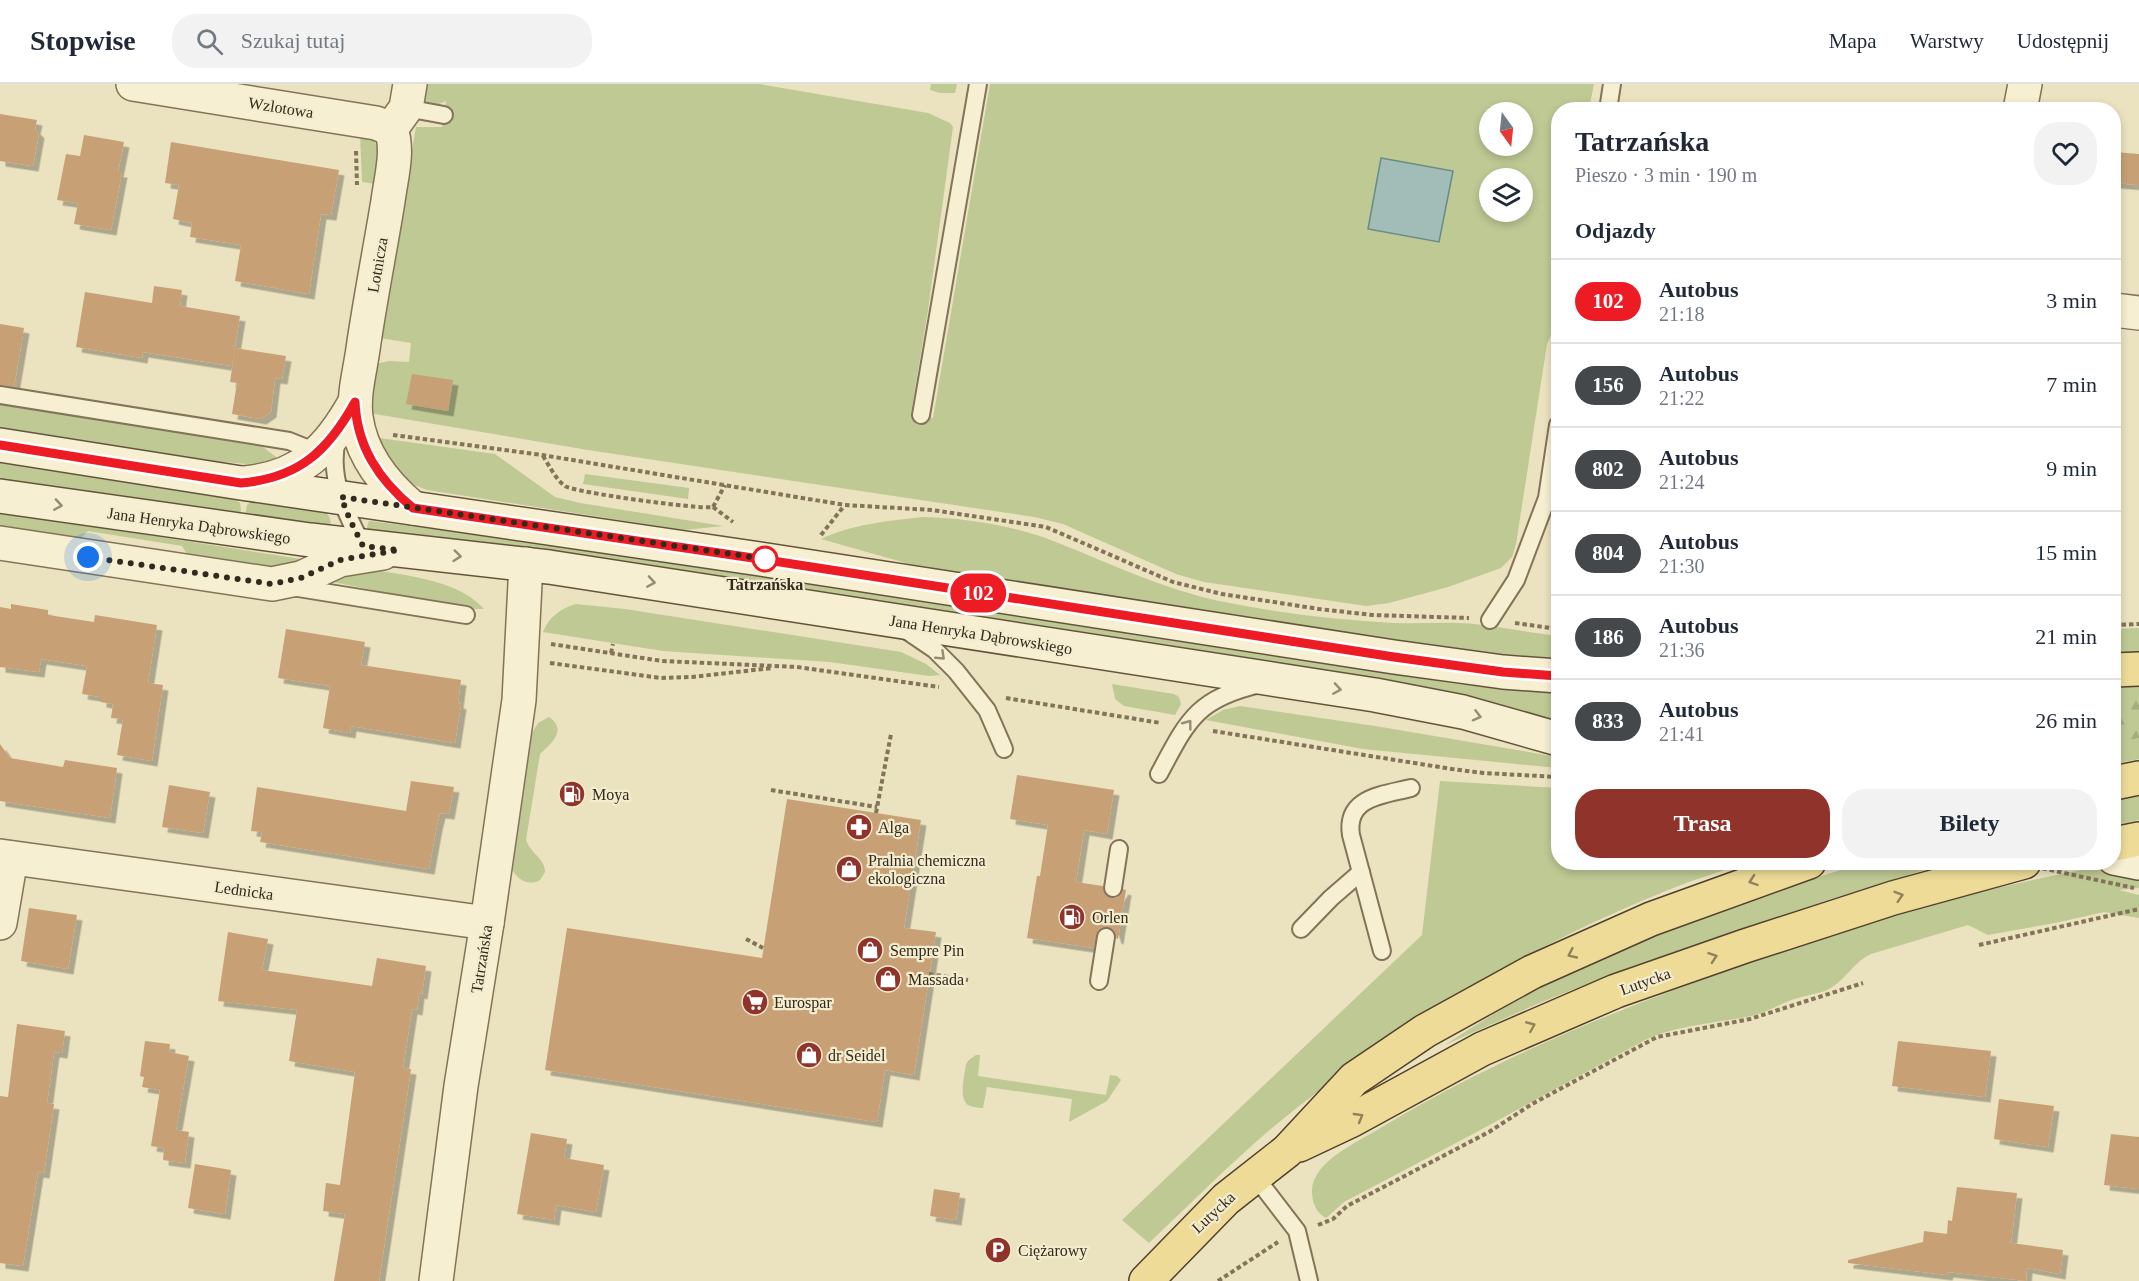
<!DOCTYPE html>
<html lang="pl">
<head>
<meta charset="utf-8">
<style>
  :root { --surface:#fff; --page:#f2f2f3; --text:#1f2937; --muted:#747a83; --line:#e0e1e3; --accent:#8f332b }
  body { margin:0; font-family:Georgia,serif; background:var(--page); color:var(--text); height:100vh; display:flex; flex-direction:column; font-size:22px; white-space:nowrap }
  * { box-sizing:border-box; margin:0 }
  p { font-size:20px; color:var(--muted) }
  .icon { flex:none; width:33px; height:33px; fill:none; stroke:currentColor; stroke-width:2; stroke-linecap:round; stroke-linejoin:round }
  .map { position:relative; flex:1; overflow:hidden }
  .side { position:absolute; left:1551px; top:18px; width:570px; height:768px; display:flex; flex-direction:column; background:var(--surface); border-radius:24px; box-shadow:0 3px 9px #0003 }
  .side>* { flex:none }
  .badge { padding:0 12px; border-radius:20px; font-size:21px; line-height:39px }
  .needle { width:39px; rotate:165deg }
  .tools { position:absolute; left:1479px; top:18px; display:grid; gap:12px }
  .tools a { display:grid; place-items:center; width:54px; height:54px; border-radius:50%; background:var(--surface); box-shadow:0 3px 9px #0003; font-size:30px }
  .you { position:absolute; width:30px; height:30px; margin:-15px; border:4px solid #fff; border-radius:50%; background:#1a73e8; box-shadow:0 0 0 9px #1a73e833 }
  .map>.badge { position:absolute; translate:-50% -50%; box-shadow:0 0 0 3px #fff }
  h2 { padding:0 24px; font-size:22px; line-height:54px }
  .round { display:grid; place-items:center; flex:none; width:63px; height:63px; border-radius:24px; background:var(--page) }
  .headline { display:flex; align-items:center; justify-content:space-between; height:102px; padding:0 24px }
  h1 { font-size:28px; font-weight:700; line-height:45px }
  .button { display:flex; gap:12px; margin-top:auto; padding:12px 24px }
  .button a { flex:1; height:69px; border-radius:24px; background:var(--accent); color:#fff; font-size:24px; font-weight:700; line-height:69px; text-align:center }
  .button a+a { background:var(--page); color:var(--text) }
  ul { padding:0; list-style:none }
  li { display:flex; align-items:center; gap:18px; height:84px; padding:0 24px; border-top:2px solid var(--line) }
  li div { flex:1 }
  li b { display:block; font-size:22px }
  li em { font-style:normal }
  li .badge { min-width:66px; font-weight:700; text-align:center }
  header { display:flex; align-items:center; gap:36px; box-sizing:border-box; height:84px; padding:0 30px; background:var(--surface); border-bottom:2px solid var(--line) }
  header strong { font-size:28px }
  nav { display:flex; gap:33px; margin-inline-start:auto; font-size:21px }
  .search { width:420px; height:54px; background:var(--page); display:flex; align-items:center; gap:15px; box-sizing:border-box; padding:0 21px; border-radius:24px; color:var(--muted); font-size:22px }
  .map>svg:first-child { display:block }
</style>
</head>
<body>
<header>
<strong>Stopwise</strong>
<div class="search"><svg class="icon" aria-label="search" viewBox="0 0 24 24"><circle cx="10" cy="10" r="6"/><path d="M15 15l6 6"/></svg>Szukaj tutaj</div>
<nav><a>Mapa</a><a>Warstwy</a><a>Udostępnij</a></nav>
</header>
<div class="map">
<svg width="2139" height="1197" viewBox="0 0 2139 1197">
  <defs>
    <pattern id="forest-firs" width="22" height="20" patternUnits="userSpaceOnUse" patternTransform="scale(1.5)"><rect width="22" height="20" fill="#bec994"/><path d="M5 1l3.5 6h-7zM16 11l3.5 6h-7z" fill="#a4ad7f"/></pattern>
    <filter id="shadow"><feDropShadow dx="5.5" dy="5.5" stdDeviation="0" flood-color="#0004"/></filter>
  </defs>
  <rect width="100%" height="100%" fill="#ebe2bf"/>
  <g fill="#bec994" fill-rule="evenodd">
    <path d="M423 0H759L928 29 950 39 953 43 928 226 911 329 933 334 990 0H1594L1589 25 1558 26V209L1552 249 1547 260 1516 460 1512 473 1501 484 1448 503 1389 519 1366 522 1204 498 1176 490 1063 440 1034 433 588 366 369 329 375 280 389 277 409 278 411 259 380 254 416 43H442L446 17 437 21 420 18ZM1490 28H1522V62H1490ZM1490 94H1522V128H1490Z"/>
    <path d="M931 0H957L955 9H940L930 6Z"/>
    <path d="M360 49C385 53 378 81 376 100L362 98Z"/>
    <path d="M0 321 259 360 280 376 248 380 211 377 0 345Z"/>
    <path d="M372 353 495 370 555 413 580 419 723 442 684 446 427 406 404 397Z"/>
    <path d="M0 378 234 415 240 419 241 427 238 432 0 396Z"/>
    <path d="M585 390 689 404 688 415 583 400Z"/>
    <path d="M253 417 326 428C329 432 332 437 330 443L245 432 247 421Z"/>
    <path d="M0 428 314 477 280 488 193 480 182 462 88 447 74 461 0 451Z"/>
    <path d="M923 433C967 434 1015 442 1056 458 1111 480 1161 504 1219 517 1277 529 1336 536 1395 539 1424 540 1453 537 1482 541 1507 544 1533 549 1558 552V575L1435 564 927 485 821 455C853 440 888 437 923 433Z"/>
    <path d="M369 437 570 462 1456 600 1558 609V637L1478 616 1402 598 529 464 369 447 367 443Z"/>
    <path d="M358 484C397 490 457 494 484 525H467L328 497Z"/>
    <path d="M576 520 625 525 901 568 926 580 940 591 929 592 830 578 663 567 543 548C549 533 561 524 576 520Z"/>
    <path d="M2139 544V568L2114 569V545Z"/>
    <path d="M1112 600 1174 610 1179 613 1181 620 1175 631 1124 622 1115 615Z"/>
    <path d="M2139 602V675L2114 680V603Z"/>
    <path d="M1240 622 1375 642 1558 673V684L1363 665 1206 636 1223 626Z"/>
    <path d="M549 633C568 646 551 660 540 670L526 756C530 769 545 774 545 788L540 796C528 803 516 795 511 783L526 659 538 639Z"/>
    <path d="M1440 697 1558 704V778L1747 779C1719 788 1689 797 1661 809 1532 861 1413 933 1303 1019 1248 1061 1199 1112 1149 1159L1122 1136 1422 851Z"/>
    <path d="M2139 711V736L2114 741V715Z"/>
    <path d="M2139 775V804L2119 806 2139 811V834L2104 828 2055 839 1988 851 1968 841 1871 870C1853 878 1844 899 1825 907 1813 911 1801 912 1789 917 1777 922 1764 929 1751 932 1717 939 1679 941 1647 955L1471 1051 1344 1118 1326 1134C1316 1129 1312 1118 1312 1107 1312 1077 1360 1057 1382 1043 1496 974 1618 925 1743 881 1810 858 1877 835 1945 817 2009 800 2074 787 2139 775Z"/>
    <path d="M1863 779H1933L1934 783 1831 815 1630 883 1537 920 1445 961C1487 933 1531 907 1576 885 1667 840 1766 809 1863 779Z"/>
    <path d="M976 971H980L978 992 1106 1011 1110 991 1117 992 1121 996 1107 1017 1069 1038 1072 1015 987 1003 983 1024C979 1024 971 1023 968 1021 958 1015 965 990 966 980L969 976Z"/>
  </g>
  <path fill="url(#forest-firs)" d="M2139 611V654L2114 659V614Z"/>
  <path fill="#a2bdb8" stroke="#6a8a85" stroke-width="1.5" d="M1381 74 1453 87 1439 158 1368 145Z"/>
  <g fill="#c8a076" filter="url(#shadow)">
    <path d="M0 30 37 36 35 45 39 49 33 82 0 77Z"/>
    <path d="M84 51 124 58 118 88H122L111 146 74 140 78 119 57 116 66 70 80 72Z"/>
    <path d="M171 58 339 86 331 131 321 130 309 210 235 197 241 161 190 153 192 139 173 135 179 101 165 99Z"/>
    <path d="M2114 68 2139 70V101L2114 99Z"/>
    <path d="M154 202 182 206 180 222 240 232 232 282 143 268 142 274 76 263 85 208 152 219Z"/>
    <path d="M0 240 24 244 14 303 0 301Z"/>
    <path d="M235 264 286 272 282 295 275 294 271 328 261 335 232 330 237 299 230 298Z"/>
    <path d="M412 290 453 296 448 327 406 320Z"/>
    <path d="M11 520 48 526V531L94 538 95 531 157 541 148 599 163 601 152 677 117 671 123 635 111 634 113 620 101 618V613L82 610 87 582 41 575 39 588 0 583V523L11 525Z"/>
    <path d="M286 545 365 558 361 581 461 596 458 619 461 620 455 659 351 642 350 649 323 644 330 602 278 594Z"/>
    <path d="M0 660 10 674 63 683 65 676 117 684 110 734 0 717Z"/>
    <path d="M1017 691 1114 706 1107 750 1084 746 1076 798 1103 802 1106 812 1112 814H1117L1123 805 1126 806 1118 855 1116 854 1113 845 1107 843 1098 847 1094 864 1027 854 1037 792H1040L1048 741 1010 735Z"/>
    <path d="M411 697 454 703 449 730 440 729 437 741 429 785 260 758 262 748 251 747 257 703 406 727Z"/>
    <path d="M169 701 210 708 203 749 162 743Z"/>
    <path d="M787 715 921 736 904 844 936 848 914 991 885 986 877 1038 545 986 567 844 762 874Z"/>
    <path d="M29 824 77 831 68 885 21 877Z"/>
    <path d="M228 848 268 855 262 886 372 902 377 874 426 882 422 910 419 909 417 926 412 925 403 984 411 985 379 1197H334L345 1130 323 1127 326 1099 340 1101 355 988 289 977 297 926 218 917Z"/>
    <path d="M17 940 65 947 62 969 54 968 47 1019 54 1020 44 1089 38 1088 23 1182 0 1179V1012L8 1013Z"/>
    <path d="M145 957 170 960 169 968 189 972 176 1046 189 1048 185 1079 163 1076 164 1064 151 1062 160 1006 142 1003 144 993 140 992Z"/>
    <path d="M1898 957 1991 967 1985 1013 1892 1002Z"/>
    <path d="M1999 1015 2054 1022 2048 1063 1994 1055Z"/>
    <path d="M531 1049 567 1055 564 1074 604 1081 596 1128 556 1121 554 1136 517 1130Z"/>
    <path d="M2111 1050 2139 1053V1105L2104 1101Z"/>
    <path d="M195 1080 231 1086 225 1130 188 1124Z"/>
    <path d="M1957 1103 2017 1109 2011 1159 2063 1166 2060 1190 2027 1184 2026 1197 1948 1188 1947 1191 1848 1179V1176L1923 1158 1924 1147 1947 1150 1948 1136 1952 1137Z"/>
    <path d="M934 1105 960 1109 956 1136 930 1132Z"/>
  </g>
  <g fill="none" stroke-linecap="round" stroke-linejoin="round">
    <defs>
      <g id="service">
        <path d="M406 24 444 31"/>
        <path d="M1608 26 1612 0"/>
        <path d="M0 311 289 357 319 369"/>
        <path d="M921 331 978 0"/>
        <path d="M337 356C328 393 346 430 363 462"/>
        <path d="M292 503 466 531"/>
        <path d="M1490 536 1516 496 1547 414 1558 341"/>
        <path d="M907 547 935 566 956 587 987 626 1004 665"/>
        <path d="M1159 690C1188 636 1196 615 1260 600"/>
        <path d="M1113 804 1119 765"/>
        <path d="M1301 845 1331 814 1361 788"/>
        <path d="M1382 867 1351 751C1345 713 1383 711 1411 704"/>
        <path d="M1099 897 1106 853"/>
        <path d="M1254 1091 1297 1147 1309 1197"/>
      </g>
      <g id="minor">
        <path d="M133 0 376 39 391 45"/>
        <path d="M2020 26 2025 0"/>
        <path d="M391 45C399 66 391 94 388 117 380 166 370 216 363 265 360 287 353 311 356 333 361 371 384 400 413 424"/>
        <path d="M391 45 406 24 410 0"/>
        <path d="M2114 226 2139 229"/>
        <path d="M244 399C301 394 329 365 355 318"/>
        <path d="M0 459 272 500 301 494 340 476 383 469"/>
        <path d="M0 772 487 839"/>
        <path d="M0 839 11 774"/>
        <path d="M436 1197 461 1002 487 839 519 616 526 480"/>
      </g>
      <g id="secondary">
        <path d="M0 361 241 399 760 475 1394 573 1503 588 1558 592"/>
        <path d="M0 412 310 456 549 483 1375 611 1463 628 1558 655"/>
        <path d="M2114 774 2139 779"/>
      </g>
      <g id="primary">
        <path d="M2114 586 2139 585"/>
        <path d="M2114 699 2139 694"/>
        <path d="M2114 760 2139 755"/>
        <path d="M1299 1061 1352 1036 1482 965 1616 907 1745 862 1893 814 2024 778"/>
        <path d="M1146 1197 1226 1115 1287 1067 1354 995 1425 947 1532 888 1651 835 1809 778"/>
      </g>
    </defs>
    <use href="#service" stroke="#837358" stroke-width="20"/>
    <use href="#minor" stroke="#837358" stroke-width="36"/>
    <use href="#secondary" stroke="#65543c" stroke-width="36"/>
    <use href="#primary" stroke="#51412d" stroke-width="36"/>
    <g stroke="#837358" stroke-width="4" stroke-dasharray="4.5 3" stroke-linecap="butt">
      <path d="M356 67 357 101"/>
      <path d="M393 351 542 371 845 421 932 426 1046 443 1173 498 1222 510 1319 525 1372 531 1469 534"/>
      <path d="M543 372C549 381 556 396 565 402 572 408 701 426 713 423L725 401"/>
      <path d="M713 423 733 438"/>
      <path d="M821 451 844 422"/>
      <path d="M1515 539 1558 545"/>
      <path d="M2114 541 2139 540"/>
      <path d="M551 560 662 577 797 583 939 603"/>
      <path d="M611 569 613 560"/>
      <path d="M550 579 661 594 692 593 772 584"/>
      <path d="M1006 614 1161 639"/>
      <path d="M1213 647 1452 685 1483 689 1558 693"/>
      <path d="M771 706 877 723"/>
      <path d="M876 729 891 650"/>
      <path d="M746 855 763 864"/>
      <path d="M1979 861 2139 825"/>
      <path d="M929 890 968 896"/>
      <path d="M1318 1141 1333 1135 1347 1122 1489 1048 1532 1020 1657 953 1750 935 1863 899"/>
      <path d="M1218 1197 1278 1158"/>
    </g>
    <use href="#service" stroke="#f7efd1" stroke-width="16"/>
    <use href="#minor" stroke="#f7efd1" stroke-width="33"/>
    <use href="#secondary" stroke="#f7efd1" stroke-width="33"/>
    <use href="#primary" stroke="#eedb97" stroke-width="33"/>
    <path stroke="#837358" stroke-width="4" stroke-dasharray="4.5 3" stroke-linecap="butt" d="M2013 778 2134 804"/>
  </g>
  <defs><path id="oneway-chevron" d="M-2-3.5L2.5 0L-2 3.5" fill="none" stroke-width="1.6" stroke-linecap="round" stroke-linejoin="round" transform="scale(1.5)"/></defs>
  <g stroke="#958c76">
    <use href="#oneway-chevron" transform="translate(58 421) rotate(9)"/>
    <use href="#oneway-chevron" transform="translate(457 472) rotate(6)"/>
    <use href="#oneway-chevron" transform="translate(651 498) rotate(9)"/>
    <use href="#oneway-chevron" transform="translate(941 572) rotate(43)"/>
    <use href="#oneway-chevron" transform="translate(1337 605) rotate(9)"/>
    <use href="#oneway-chevron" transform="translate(1477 632) rotate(14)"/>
    <use href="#oneway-chevron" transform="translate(1188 640) rotate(-53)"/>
  </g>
  <g stroke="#90825a">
    <use href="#oneway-chevron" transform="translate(1753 797) rotate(161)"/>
    <use href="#oneway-chevron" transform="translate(1899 812) rotate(-17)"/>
    <use href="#oneway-chevron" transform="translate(1572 870) rotate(155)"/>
    <use href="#oneway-chevron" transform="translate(1713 873) rotate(-19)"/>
    <use href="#oneway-chevron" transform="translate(1531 942) rotate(-23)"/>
    <use href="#oneway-chevron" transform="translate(1359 1033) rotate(-30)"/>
  </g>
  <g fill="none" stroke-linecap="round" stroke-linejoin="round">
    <defs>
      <path id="line" d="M0 361 241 399C299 394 328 367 355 318 357 363 379 396 413 424L760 475 1394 573 1503 588 1558 592"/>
    </defs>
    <use href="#line" stroke="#fff" stroke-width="14"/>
    <use href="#line" stroke="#ed1c24" stroke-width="9"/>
    <path stroke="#33291c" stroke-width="6" stroke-dasharray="0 10.8" d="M88 473 272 500 301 494 340 476 399 466 363 462 350 436 341 413 765 475"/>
  </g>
  <defs>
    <symbol id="fuel-disc" viewBox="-11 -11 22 22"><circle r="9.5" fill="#8f332b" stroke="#f3ecce"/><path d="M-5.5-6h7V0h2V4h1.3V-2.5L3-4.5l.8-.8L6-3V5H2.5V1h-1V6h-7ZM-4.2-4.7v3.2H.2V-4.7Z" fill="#fff"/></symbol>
    <symbol id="pharmacy-disc" viewBox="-11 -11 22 22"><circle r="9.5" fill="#8f332b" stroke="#f3ecce"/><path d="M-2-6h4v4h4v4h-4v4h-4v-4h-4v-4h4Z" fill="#fff"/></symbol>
    <symbol id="shop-disc" viewBox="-11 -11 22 22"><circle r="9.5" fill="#8f332b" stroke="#f3ecce"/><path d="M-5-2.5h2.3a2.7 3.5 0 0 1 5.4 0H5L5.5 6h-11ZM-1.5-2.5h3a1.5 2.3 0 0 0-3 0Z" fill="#fff"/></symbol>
    <symbol id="supermarket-disc" viewBox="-11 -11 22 22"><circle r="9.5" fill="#8f332b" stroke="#f3ecce"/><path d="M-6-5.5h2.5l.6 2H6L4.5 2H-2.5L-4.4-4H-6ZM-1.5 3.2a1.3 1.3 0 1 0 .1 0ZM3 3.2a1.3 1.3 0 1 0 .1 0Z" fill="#fff"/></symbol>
    <symbol id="parking-disc" viewBox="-11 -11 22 22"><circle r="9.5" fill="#8f332b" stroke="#f3ecce"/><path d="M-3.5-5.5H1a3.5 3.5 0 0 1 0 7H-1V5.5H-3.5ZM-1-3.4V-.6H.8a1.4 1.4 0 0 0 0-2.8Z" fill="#fff"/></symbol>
  </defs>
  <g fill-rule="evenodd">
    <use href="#fuel-disc" x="557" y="695" width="30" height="30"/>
    <use href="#pharmacy-disc" x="844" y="728" width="30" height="30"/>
    <use href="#shop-disc" x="834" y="770" width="30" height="30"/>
    <use href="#fuel-disc" x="1057" y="818" width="30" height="30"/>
    <use href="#shop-disc" x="855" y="851" width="30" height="30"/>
    <use href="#shop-disc" x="873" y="880" width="30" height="30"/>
    <use href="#supermarket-disc" x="740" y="903" width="30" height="30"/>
    <use href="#shop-disc" x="794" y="956" width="30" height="30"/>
    <use href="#parking-disc" x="983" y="1151" width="30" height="30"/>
  </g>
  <circle fill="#fff" stroke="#ed1c24" stroke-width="3" cx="765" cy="475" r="12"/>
  <g text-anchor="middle" stroke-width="4.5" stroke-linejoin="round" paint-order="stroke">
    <g font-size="16" fill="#33291c" stroke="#f3ecce">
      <text transform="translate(281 23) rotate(9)" y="6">Wzlotowa</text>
      <text transform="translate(377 181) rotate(-80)" y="6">Lotnicza</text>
      <text transform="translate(199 441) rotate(8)" y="6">Jana Henryka Dąbrowskiego</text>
      <text transform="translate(981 550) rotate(9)" y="6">Jana Henryka Dąbrowskiego</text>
      <text transform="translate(244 806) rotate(8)" y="6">Lednicka</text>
      <text transform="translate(481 875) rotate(-81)" y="6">Tatrzańska</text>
      <text transform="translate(1645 897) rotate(-20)" y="6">Lutycka</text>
      <text transform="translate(1213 1128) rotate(-43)" y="6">Lutycka</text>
    </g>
    <g font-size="16" font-weight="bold" fill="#33291c" stroke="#f3ecce">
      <text x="765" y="506">Tatrzańska</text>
    </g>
    <g font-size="16" fill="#33291c" stroke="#f3ecce" text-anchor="start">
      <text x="592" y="716">Moya</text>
      <text x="878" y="749">Alga</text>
      <text x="868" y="782">Pralnia chemiczna<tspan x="868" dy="18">ekologiczna</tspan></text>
      <text x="1092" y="839">Orlen</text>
      <text x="890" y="872">Sempre Pin</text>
      <text x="908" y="901">Massada</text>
      <text x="774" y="924">Eurospar</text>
      <text x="828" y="977">dr Seidel</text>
      <text x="1018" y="1172">Ciężarowy</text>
    </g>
  </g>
</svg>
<div class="tools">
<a><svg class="needle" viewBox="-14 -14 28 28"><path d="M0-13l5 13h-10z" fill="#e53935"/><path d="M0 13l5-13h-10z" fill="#747a83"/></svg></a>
<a><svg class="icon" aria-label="layers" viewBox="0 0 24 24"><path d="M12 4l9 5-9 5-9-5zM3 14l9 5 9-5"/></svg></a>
</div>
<div class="you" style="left:88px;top:473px"></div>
<b class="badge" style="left:978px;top:509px;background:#ed1c24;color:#fff">102</b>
<section class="side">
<div class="headline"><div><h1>Tatrzańska</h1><p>Pieszo · 3 min · 190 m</p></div><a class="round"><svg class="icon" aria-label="heart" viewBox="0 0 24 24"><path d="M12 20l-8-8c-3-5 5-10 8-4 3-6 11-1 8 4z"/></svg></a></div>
<h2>Odjazdy</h2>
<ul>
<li><span class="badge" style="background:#ed1c24;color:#fff">102</span><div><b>Autobus</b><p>21:18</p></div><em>3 min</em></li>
<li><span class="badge" style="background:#45484a;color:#fff">156</span><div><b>Autobus</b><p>21:22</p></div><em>7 min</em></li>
<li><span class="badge" style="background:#45484a;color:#fff">802</span><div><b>Autobus</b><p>21:24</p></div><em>9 min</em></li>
<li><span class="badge" style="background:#45484a;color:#fff">804</span><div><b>Autobus</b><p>21:30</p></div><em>15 min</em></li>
<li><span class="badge" style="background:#45484a;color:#fff">186</span><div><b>Autobus</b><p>21:36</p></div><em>21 min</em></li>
<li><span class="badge" style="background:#45484a;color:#fff">833</span><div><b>Autobus</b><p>21:41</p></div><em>26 min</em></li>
</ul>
<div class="button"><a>Trasa</a><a>Bilety</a></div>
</section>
</div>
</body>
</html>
